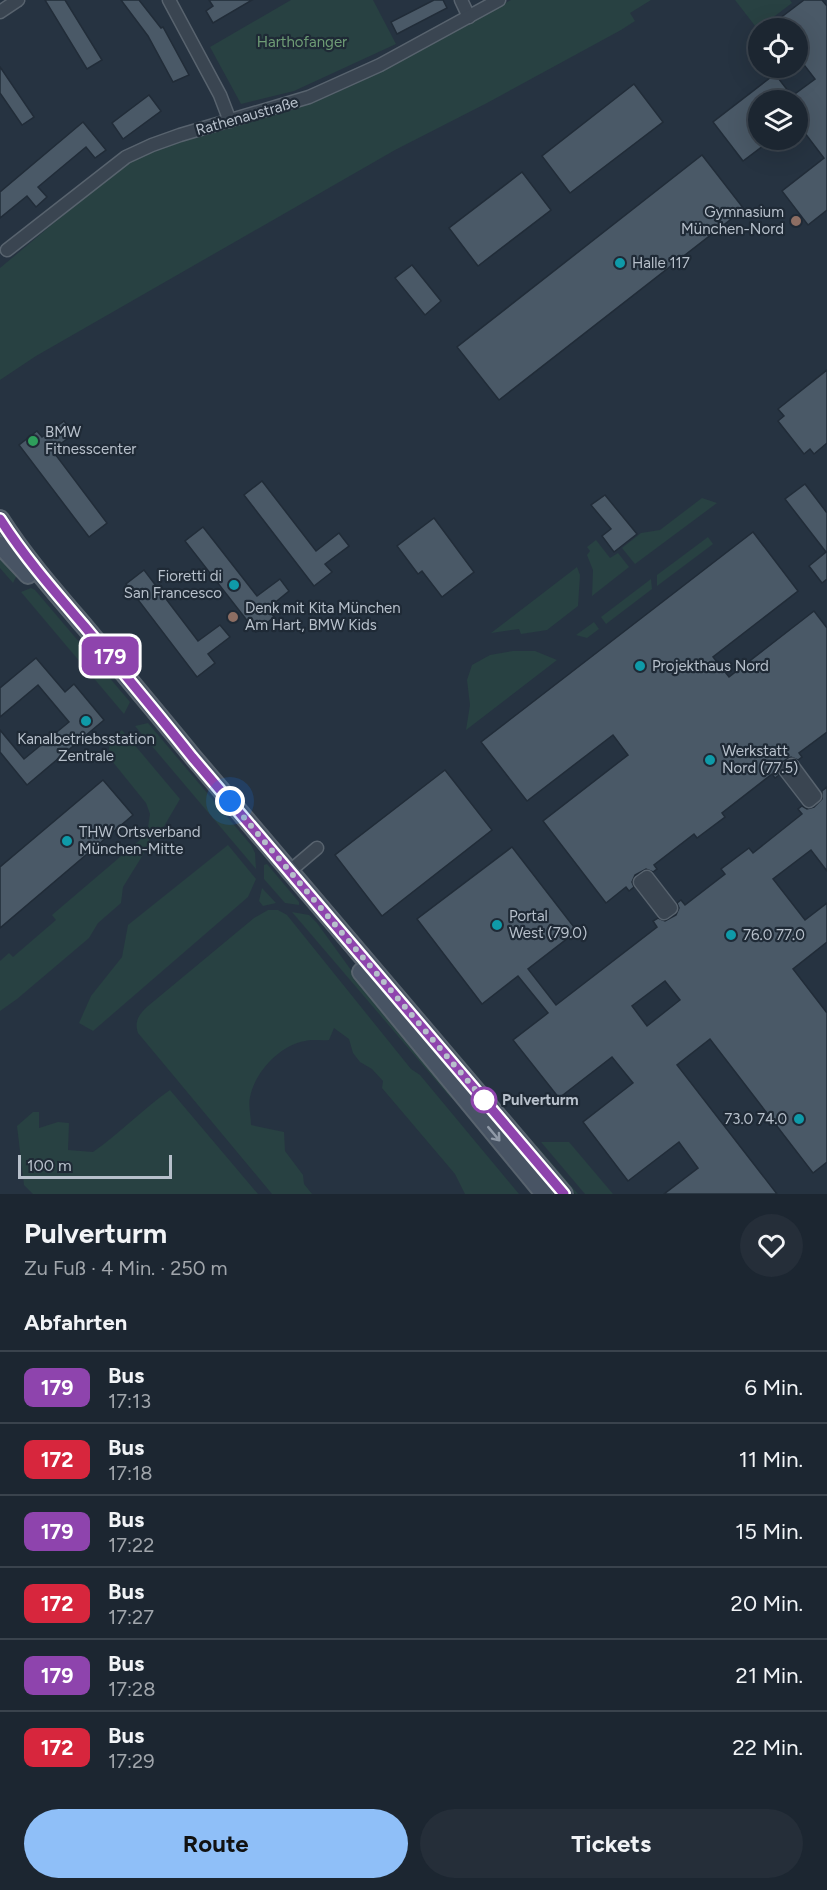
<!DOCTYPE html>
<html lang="de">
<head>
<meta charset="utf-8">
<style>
  :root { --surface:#1c2631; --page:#252e39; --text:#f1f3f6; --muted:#a0a5ab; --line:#3a434d; --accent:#8fbff8 }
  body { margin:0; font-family:Figtree,sans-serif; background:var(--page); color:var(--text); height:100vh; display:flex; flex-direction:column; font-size:22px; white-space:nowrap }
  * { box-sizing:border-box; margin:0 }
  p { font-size:20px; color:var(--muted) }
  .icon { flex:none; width:33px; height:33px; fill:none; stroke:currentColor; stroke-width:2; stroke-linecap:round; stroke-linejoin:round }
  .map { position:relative; height:1194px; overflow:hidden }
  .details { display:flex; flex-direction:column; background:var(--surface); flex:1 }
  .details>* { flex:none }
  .badge { padding:0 12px; border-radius:9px; font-size:21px; line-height:39px }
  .tools { position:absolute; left:748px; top:18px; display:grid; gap:12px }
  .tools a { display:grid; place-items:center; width:60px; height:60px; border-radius:50%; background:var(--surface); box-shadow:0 6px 24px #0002,0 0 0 2px var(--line); font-size:30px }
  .scale { position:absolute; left:18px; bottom:15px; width:154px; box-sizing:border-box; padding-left:6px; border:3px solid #b7c0cb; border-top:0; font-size:16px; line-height:21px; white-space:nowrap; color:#b7c0cb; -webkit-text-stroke:4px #1f2a36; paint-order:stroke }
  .you { position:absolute; width:30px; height:30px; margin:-15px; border:4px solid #fff; border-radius:50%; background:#1a73e8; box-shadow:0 0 0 9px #1a73e833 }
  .map>.badge { position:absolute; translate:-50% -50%; box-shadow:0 0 0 3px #fff }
  h2 { padding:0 24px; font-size:22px; line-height:54px }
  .round { display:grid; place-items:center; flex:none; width:63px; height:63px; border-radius:32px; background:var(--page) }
  .headline { display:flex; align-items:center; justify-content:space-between; height:102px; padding:0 24px }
  h1 { font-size:28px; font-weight:700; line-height:45px }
  .action { display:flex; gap:12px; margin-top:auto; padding:12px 24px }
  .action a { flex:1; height:69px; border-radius:36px; background:var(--accent); color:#111; font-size:24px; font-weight:700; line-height:69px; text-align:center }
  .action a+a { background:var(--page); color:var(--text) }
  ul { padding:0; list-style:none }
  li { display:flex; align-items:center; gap:18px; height:72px; padding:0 24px; border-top:2px solid var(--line) }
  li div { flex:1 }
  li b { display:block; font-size:22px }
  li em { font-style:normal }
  li .badge { min-width:66px; font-weight:700; text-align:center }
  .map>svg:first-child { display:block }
</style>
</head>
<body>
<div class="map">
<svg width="827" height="1194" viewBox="0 0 827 1194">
  <rect width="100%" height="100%" fill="#263341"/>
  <g fill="#284142">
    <path d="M291 0H373L396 44 294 91 241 104 210 47Z"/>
    <path d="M511 0H651L630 13 635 21 621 30 487 103 395 150 36 356 0 380V268L121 167C176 136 240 128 299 107 336 95 370 77 404 59L403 56Z"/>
    <path d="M735 0H790L792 3 767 22 772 28H759V31Z"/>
    <path d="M702 498 717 503 635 564 622 548 641 533 660 530Z"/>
    <path d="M708 537 713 544 657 586V575Z"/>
    <path d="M596 540 610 558 618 553 629 567 592 596 593 570 587 555 590 551 587 547Z"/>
    <path d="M0 555 18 573 13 583 0 568Z"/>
    <path d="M577 567 580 575 578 606 547 630 521 634 519 629 491 633Z"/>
    <path d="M651 579 652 589 606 624 601 617Z"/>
    <path d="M31 588 35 590 130 702 124 714 21 592Z"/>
    <path d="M594 622 599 629 587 638 576 635Z"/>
    <path d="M513 651H535L557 660 466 730 470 705 467 680 472 665 490 655Z"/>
    <path d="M148 723 251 845 255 853 256 869 135 726Z"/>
    <path d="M122 730 180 799 160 833 149 836V845L123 887 121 903 98 923 89 938 17 999 0 1011V961L9 953 13 957 56 920 52 915 147 834 150 814 146 803 108 756 110 741Z"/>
    <path d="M228 845 256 879 248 897 93 1031 79 1023 91 996 122 957 128 925Z"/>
    <path d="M267 864 299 902V905L285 903 264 879V865Z"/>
    <path d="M262 888 276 903 263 906 259 901Z"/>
    <path d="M268 910H278L287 915 411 1069 420 1075 519 1194H465L455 1174 382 1088 383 1081 372 1069 360 1062 353 1053 349 1039 334 1028 329 1040C321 1041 312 1039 305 1041 280 1045 255 1072 250 1097 248 1105 251 1116 251 1125L284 1132 285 1151 303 1175 304 1184 312 1194H272L138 1033C134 1021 139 1014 148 1006L254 918Z"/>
    <path d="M292 912 309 915 317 923 364 988 454 1096 451 1098Z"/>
    <path d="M170 1090 258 1194H33L24 1185 17 1126 33 1112H39V1128L58 1122 69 1123 68 1150 93 1152C120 1133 143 1109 170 1090Z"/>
    <path d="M541 1142H569L613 1194H585Z"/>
    <path d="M537 1146 578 1194H575L534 1148Z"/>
  </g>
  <g fill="#4a5967" stroke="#212c38" stroke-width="1.5" fill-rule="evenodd">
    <path d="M45 0H65L102 60 87 69Z"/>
    <path d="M121 0H139L161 28 163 27 189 75 173 82 148 36Z"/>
    <path d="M209 0H252L213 23 206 11 213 6Z"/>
    <path d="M434 0H443L447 8 397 34 391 22Z"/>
    <path d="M804 0H822L827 6V210L808 225 782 191 824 158 798 124V100H759V140H771L743 161 713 122 775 74 792 96 815 79 798 57V28H767Z"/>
    <path d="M0 67 34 117 22 125 0 93Z"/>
    <path d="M634 84 663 122 570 193 542 156Z"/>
    <path d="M149 95 161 111 123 139 112 123Z"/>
    <path d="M83 122 106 150 95 158 86 147 38 187 47 197 36 207 27 196 0 218V192Z"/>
    <path d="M702 155 744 209 499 400 457 347Z"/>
    <path d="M522 172 551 210 478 266 449 228Z"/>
    <path d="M412 265 441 301 425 315 395 278Z"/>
    <path d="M827 370V443L814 454 810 449 804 454 778 421 784 416 778 409Z"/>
    <path d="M64 421 74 434 52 450 107 523 89 537 19 445 37 431 42 437Z"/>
    <path d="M262 481 316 551 339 533 349 546 325 564 332 572 314 586 244 495Z"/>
    <path d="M805 484 827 513V579L822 583 809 566 826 552 785 499Z"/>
    <path d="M605 495 637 534 614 552 602 536 611 529 591 505Z"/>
    <path d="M434 518 474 572 442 597 422 571 418 574 397 546Z"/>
    <path d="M203 527 257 596 280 579 289 591 267 609 274 617 256 632 185 541Z"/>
    <path d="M753 532 798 591 713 657 729 677 814 611 827 628V732L799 753 802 757 798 760 791 757 780 763 777 770 779 775 775 778 772 774 722 813 725 817 697 838 694 834 654 865 657 869 653 872 646 869 635 875 632 882 634 887 629 891 626 887 606 903 543 821 628 755 613 735 527 801 481 742Z"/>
    <path d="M144 570 198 641 220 625 230 637 208 654 215 663 197 677 126 584Z"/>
    <path d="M36 658 65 692 74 684 104 720 27 785 0 752V730L24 759 69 722 38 685 0 717V688Z"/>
    <path d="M445 770 492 830 382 916 335 855Z"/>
    <path d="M103 780 133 815 0 928V867Z"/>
    <path d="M827 787V871L811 850 773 879 805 920 827 903V942L793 969 827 1013V1162L813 1173 710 1039 677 1065 777 1194H664L698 1168 679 1142 628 1181 583 1122 633 1083 612 1057 559 1098 513 1040 548 1013 518 976 482 1004 417 919 512 847 577 931 528 969 556 1005 657 927 653 921 658 918 665 921 676 915 679 908 677 903 681 900 685 905 725 874 721 869 749 848 753 853 802 814 798 809 802 806 807 809 814 807 822 799V791ZM665 981 680 1000 647 1026 632 1006Z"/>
  </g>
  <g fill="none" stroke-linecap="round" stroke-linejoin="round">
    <defs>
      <g id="street">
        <path d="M169 0 220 95 230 121"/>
        <path d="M461 0 469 17"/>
        <path d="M0 12 18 0"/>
        <path d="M7 250 126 157 152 145 180 135 309 97 380 65 499 0"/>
        <path d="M792 765 815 796 809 801 785 770Z"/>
        <path d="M297 865 317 848"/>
        <path d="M647 877 671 908 664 913 640 882Z"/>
      </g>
      <g id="secondary">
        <path d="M0 519C25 558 55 592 85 627 121 670 157 713 193 757L564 1194"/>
        <path d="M0 545 28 575"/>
        <path d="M361 972 544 1194"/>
      </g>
    </defs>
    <use href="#street" stroke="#58636e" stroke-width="15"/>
    <use href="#secondary" stroke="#58636e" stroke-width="20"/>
    <use href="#street" stroke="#3a4551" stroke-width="12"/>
    <use href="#secondary" stroke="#485464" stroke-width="16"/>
  </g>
  <defs><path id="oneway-shaft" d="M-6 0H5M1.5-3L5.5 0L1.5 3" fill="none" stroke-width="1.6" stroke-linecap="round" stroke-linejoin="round" transform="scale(1.5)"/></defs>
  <use stroke="#909aa7" href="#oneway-shaft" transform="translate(494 1134) rotate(50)"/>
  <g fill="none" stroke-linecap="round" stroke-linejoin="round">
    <defs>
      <path id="line" d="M0 519C25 558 55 592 85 627 121 670 157 713 192 757L564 1194"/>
    </defs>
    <use href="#line" stroke="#fff" stroke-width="14"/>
    <use href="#line" stroke="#8e44ad" stroke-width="9"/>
    <path stroke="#b7c0cb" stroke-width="6" stroke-dasharray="0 10.8" d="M230 801 484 1100"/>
  </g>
  <g fill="#8d6e63" stroke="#1f2a36" stroke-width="2">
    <circle cx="796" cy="221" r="6"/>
    <circle cx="233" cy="617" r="6"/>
  </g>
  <g fill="#0f9aa8" stroke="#1f2a36" stroke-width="2">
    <circle cx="620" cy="263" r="6"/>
    <circle cx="234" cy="585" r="6"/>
    <circle cx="640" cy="666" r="6"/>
    <circle cx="86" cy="721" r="6"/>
    <circle cx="710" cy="760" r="6"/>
    <circle cx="67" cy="841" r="6"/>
    <circle cx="497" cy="925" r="6"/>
    <circle cx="731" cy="935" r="6"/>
    <circle cx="799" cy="1119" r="6"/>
  </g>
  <circle fill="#2e9e5b" stroke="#1f2a36" stroke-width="2" cx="33" cy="441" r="6"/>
  <circle fill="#fff" stroke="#8e44ad" stroke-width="3" cx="484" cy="1100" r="12"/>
  <g text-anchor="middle" stroke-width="4.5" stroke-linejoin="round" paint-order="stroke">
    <g font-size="15" fill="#6e9c75" stroke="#1f2a36">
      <text x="302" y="47">Harthofanger</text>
    </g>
    <g font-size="15" fill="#b7c0cb" stroke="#1f2a36">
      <text transform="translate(247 116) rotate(-16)" y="5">Rathenaustraße</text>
    </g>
    <g font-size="15" fill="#b7c0cb" stroke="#1f2a36" text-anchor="start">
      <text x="784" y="217" text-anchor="end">Gymnasium<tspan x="784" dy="17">München-Nord</tspan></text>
      <text x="632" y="268">Halle 117</text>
      <text x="45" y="437">BMW<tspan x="45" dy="17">Fitnesscenter</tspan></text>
      <text x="222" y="581" text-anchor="end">Fioretti di<tspan x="222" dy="17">San Francesco</tspan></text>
      <text x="245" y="613">Denk mit Kita München<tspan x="245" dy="17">Am Hart, BMW Kids</tspan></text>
      <text x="652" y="671">Projekthaus Nord</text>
      <text x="86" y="744" text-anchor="middle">Kanalbetriebsstation<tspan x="86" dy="17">Zentrale</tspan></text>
      <text x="722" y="756">Werkstatt<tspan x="722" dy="17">Nord (77.5)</tspan></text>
      <text x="79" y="837">THW Ortsverband<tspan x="79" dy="17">München-Mitte</tspan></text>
      <text x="509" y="921">Portal<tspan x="509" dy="17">West (79.0)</tspan></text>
      <text x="743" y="940">76.0 77.0</text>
      <text x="787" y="1124" text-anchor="end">73.0 74.0</text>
    </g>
    <g font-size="15" font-weight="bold" fill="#b7c0cb" stroke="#1f2a36" text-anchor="start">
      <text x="502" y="1105">Pulverturm</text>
    </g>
  </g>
</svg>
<div class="tools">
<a><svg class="icon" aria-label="locate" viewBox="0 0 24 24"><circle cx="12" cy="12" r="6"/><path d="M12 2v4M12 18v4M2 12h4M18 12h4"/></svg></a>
<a><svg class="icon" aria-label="layers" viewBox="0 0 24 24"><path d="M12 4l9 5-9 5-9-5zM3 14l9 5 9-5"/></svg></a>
</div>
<div class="scale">100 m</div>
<div class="you" style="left:230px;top:801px"></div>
<b class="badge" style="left:110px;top:656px;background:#8e44ad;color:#fff">179</b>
</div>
<section class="details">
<div class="headline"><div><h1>Pulverturm</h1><p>Zu Fuß · 4 Min. · 250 m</p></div><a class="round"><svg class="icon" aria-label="heart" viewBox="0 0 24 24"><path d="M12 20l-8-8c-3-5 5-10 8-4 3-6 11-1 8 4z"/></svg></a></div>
<h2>Abfahrten</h2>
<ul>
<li><span class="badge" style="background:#8e44ad;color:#fff">179</span><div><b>Bus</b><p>17:13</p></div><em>6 Min.</em></li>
<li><span class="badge" style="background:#d7263d;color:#fff">172</span><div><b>Bus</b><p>17:18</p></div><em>11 Min.</em></li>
<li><span class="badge" style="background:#8e44ad;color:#fff">179</span><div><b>Bus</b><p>17:22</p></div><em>15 Min.</em></li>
<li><span class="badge" style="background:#d7263d;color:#fff">172</span><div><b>Bus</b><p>17:27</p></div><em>20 Min.</em></li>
<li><span class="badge" style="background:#8e44ad;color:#fff">179</span><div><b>Bus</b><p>17:28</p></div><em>21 Min.</em></li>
<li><span class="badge" style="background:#d7263d;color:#fff">172</span><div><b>Bus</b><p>17:29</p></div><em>22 Min.</em></li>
</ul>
<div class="action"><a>Route</a><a>Tickets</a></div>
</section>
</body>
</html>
